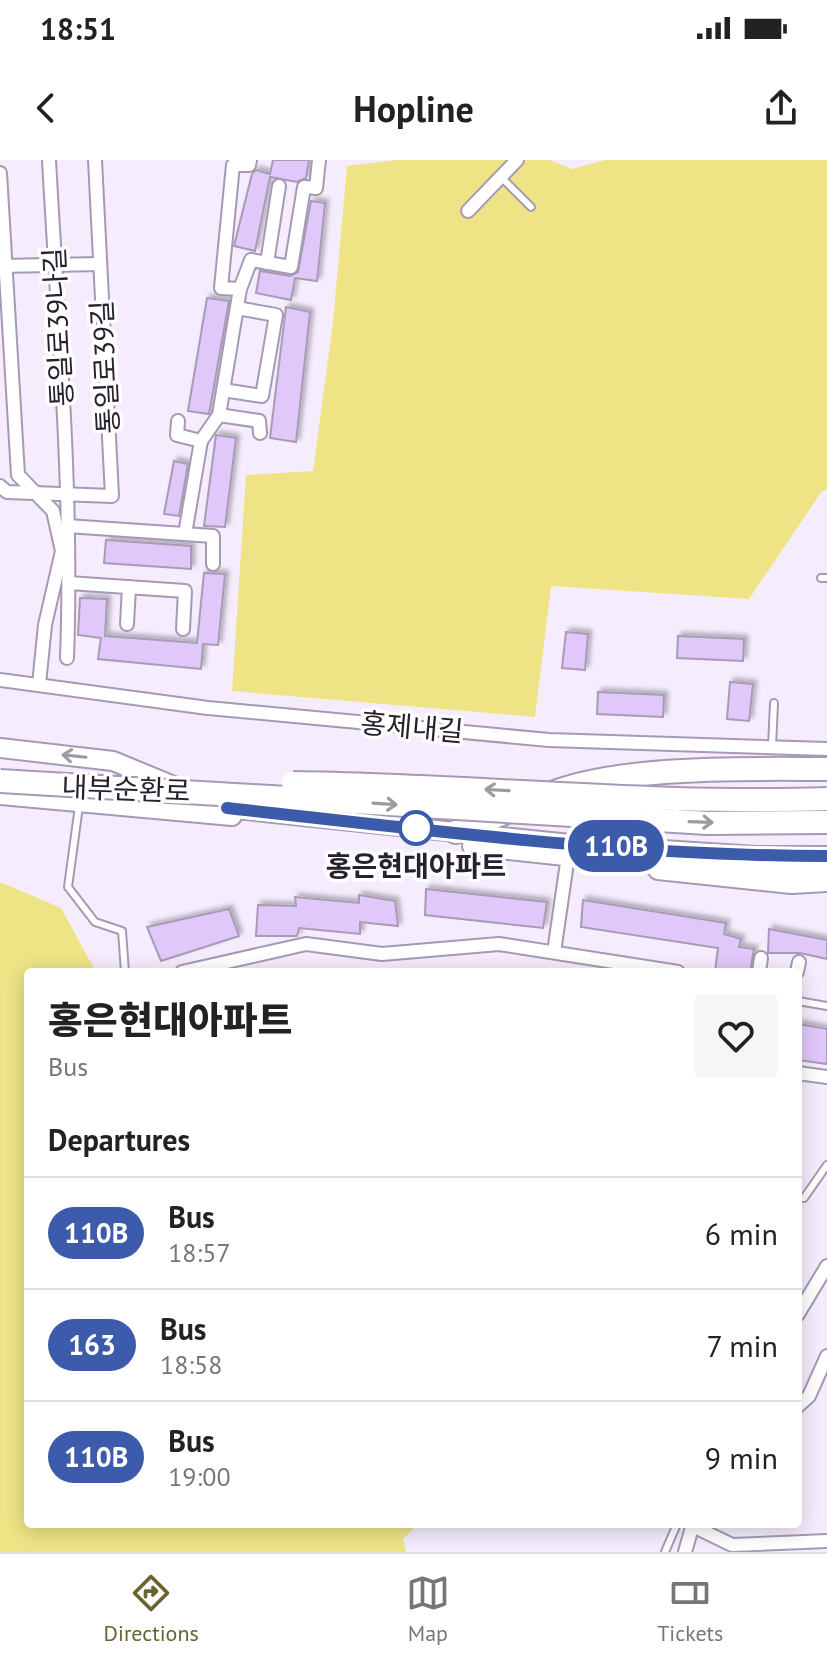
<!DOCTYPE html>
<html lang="en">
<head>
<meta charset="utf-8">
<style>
  :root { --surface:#fff; --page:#f6f6f6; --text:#222; --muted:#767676; --line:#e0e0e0; --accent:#68632f }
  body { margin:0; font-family:"PT Sans","Noto Sans KR",sans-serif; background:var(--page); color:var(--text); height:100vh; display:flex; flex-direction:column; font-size:30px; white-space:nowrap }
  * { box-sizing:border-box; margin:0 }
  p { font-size:26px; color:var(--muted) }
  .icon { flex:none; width:44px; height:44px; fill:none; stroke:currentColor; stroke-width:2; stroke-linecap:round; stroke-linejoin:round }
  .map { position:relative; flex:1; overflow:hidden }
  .side { position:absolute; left:24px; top:808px; width:778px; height:560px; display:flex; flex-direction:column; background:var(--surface); border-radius:8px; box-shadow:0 4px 20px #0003 }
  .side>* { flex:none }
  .badge { padding:0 16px; border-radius:26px; font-size:28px; line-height:52px }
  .map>.badge { position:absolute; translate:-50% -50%; box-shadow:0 0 0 4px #fff }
  h2 { padding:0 24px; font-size:30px; line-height:72px }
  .round { display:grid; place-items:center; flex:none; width:84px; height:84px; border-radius:8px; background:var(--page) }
  .headline { display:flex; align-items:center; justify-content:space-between; height:136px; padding:0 24px }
  h1 { font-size:38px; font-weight:800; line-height:60px }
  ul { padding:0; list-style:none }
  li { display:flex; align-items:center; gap:24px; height:112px; padding:0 24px; border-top:2px solid var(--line) }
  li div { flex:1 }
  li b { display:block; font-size:30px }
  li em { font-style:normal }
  li .badge { min-width:88px; font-weight:700; text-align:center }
  .status { display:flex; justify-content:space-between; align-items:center; height:56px; padding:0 40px; background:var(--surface); direction:ltr }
  .status svg { height:22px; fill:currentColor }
  header { display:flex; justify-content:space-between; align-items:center; height:104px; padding:0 24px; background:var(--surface); font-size:36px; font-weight:800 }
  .dock { display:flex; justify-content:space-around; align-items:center; height:112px; border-top:2px solid var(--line); background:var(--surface); font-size:22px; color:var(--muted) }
  .dock a { display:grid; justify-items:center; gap:4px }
  .dock .current { color:var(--accent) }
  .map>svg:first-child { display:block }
</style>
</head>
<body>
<div class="status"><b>18:51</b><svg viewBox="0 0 49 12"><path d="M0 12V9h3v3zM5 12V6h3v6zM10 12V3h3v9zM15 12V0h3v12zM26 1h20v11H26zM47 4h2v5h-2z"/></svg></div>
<header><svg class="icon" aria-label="back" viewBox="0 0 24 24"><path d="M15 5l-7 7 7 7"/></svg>Hopline<svg class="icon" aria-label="share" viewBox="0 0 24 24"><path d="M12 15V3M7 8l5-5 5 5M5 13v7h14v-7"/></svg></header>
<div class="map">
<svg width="827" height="1392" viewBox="0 0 827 1392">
  <defs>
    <filter id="shadow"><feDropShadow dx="3.5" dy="-3.5" stdDeviation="2" flood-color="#0004"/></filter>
  </defs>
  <rect width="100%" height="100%" fill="#f5edfe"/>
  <g fill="#eee486">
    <path d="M397 0H550L572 9 605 0H827V330L822 331 749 439 551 426 535 557 232 531 246 315 313 311 333 162 347 6Z"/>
    <path d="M0 722 61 748 96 812H28V1364H418L403 1379 406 1392H0Z"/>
  </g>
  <g fill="#e1c8fa" stroke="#a89bb5" stroke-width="2" filter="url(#shadow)">
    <path d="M273 0H309L306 18 297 22 270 17 255 91 234 86 252 14 256 10 270 14Z"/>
    <path d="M311 41 325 43 317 121 295 118 291 140 256 133 260 111 290 116 298 112Z"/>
    <path d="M207 138 229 141 209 254 188 251Z"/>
    <path d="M286 147 310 152 296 282 270 278Z"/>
    <path d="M216 275 236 278 225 367 204 366Z"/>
    <path d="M174 301 188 304 179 356 164 354Z"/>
    <path d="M106 380 191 386V409L104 403Z"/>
    <path d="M204 413 225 414 218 485 203 484 201 509 98 499 101 478 78 475 80 438 107 439 105 476 197 483Z"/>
    <path d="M566 472 588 474 585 510 562 508Z"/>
    <path d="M678 476 744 479 743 501 677 498Z"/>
    <path d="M730 522 753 524 749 561 727 559Z"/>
    <path d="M598 532 664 535 663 557 597 554Z"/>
    <path d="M426 729 547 742 543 768 425 755Z"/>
    <path d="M359 735 395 741 398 766 360 762V774L299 768 297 776H256L258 745 296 746 295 737 359 743Z"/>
    <path d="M583 740 726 763 724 774 741 779 739 787 754 789 750 812H715L718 788 581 767Z"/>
    <path d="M229 749 239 776 161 801 147 767Z"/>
    <path d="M769 769 827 780V799L800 793H768Z"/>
    <path d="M798 864 827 869V904L798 900Z"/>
  </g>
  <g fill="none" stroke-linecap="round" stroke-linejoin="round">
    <defs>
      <g id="service">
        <path d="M501 17 531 47"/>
        <path d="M821 418H827"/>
        <path d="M772 587 774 543"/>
        <path d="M79 646 68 727 95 762 122 771 125 812"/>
        <path d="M798 841 827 846"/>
        <path d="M804 1038 827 1005"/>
        <path d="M665 1392 677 1364"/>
      </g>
      <g id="minor">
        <path d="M49 0C58 166 73 332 67 498"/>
        <path d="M0 13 18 315 53 351 62 391 45 465 39 524"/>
        <path d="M468 51 517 0"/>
        <path d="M267 103 279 26"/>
        <path d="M0 106 100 104"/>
        <path d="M240 129 251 100 291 107 304 27 316 28 319 0"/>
        <path d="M223 230 262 236 276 155 237 148"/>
        <path d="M219 255 240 129 221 128 233 5H249L250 0"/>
        <path d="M178 261 177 275 201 281 185 374"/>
        <path d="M201 281 219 255 259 261 260 273"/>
        <path d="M0 326 7 332 112 336 95 0"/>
        <path d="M67 366 213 376V404"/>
        <path d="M69 423 185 431 183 469"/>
        <path d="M127 464 129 427"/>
        <path d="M0 520 208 548 549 580 827 589"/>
        <path d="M554 792 569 689"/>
        <path d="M182 812 306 784 382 794 499 784 678 812"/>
        <path d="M759 812 761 798"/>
        <path d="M797 812 799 802"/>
        <path d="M798 913 827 917"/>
        <path d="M798 1154 827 1106"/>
        <path d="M798 1246 809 1236 827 1196"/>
        <path d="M693 1366 732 1385 827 1381"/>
        <path d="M685 1392 693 1364"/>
      </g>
      <g id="secondary">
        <path d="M0 588 113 601 227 648 570 684 756 696H827"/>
        <path d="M0 635 232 656"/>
        <path d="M472 686 621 702"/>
        <path d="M658 710 791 724 827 722"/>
      </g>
      <g id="trunk">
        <path d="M547 635C619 605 747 609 827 609"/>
        <path d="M456 672 512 650"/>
        <path d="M610 700 827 710"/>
      </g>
    </defs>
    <use href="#service" stroke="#a799b4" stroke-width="10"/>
    <use href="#minor" stroke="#a799b4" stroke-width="16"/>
    <use href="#secondary" stroke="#a799b4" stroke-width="22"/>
    <use href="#trunk" stroke="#a799b4" stroke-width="26"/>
    <use href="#service" stroke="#fff" stroke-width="6"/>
    <use href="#minor" stroke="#fff" stroke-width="12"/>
    <use href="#secondary" stroke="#fff" stroke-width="18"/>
    <use href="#trunk" stroke="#fff" stroke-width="22"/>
    <defs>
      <g id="trunk-bridge">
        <path d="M0 621 708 663 827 662"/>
        <path d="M293 623C471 625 649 645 827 639"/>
      </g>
    </defs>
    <use href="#trunk-bridge" stroke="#a799b4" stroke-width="26" stroke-linecap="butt"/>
    <use href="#trunk-bridge" stroke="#fff" stroke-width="22"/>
  </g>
  <defs><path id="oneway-shaft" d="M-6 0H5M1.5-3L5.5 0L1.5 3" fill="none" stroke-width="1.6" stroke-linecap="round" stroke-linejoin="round" transform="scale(2)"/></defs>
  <g stroke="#9d9ba0">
    <use href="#oneway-shaft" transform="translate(74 596) rotate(-174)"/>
    <use href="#oneway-shaft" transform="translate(497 630) rotate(-177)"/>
    <use href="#oneway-shaft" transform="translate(385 644) rotate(4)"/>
    <use href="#oneway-shaft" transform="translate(701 662) rotate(2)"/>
  </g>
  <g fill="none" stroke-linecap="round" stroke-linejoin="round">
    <defs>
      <path id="line" d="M227 648C426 670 627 696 827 696"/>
    </defs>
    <use href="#line" stroke="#fff" stroke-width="18"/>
    <use href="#line" stroke="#3d5bab" stroke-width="12"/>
  </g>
  <circle fill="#fff" stroke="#3d5bab" stroke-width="4" cx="416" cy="668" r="16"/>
  <g text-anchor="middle" stroke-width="7" stroke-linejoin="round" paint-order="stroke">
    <g font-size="28" fill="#26212c" stroke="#fefefe">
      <text transform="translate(58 167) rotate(-93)" y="10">통일로39나길</text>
      <text transform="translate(105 207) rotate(-93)" y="10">통일로39길</text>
      <text transform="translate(412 567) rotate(5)" y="10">홍제내길</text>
      <text transform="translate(126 629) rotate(2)" y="10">내부순환로</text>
    </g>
    <g font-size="28" font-weight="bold" fill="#26212c" stroke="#fefefe">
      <text x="416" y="716">홍은현대아파트</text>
    </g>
  </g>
</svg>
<b class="badge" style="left:616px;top:686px;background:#3d5bab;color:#fff">110B</b>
<section class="side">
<div class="headline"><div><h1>홍은현대아파트</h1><p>Bus</p></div><a class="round"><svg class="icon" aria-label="heart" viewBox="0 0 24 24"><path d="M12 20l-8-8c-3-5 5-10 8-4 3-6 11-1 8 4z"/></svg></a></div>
<h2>Departures</h2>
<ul>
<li><span class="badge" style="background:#3d5bab;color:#fff">110B</span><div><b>Bus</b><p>18:57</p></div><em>6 min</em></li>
<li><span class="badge" style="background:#3d5bab;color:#fff">163</span><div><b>Bus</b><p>18:58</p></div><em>7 min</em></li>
<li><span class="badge" style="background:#3d5bab;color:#fff">110B</span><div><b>Bus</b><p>19:00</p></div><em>9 min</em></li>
</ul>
</section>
</div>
<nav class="dock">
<a class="current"><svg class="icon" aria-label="directions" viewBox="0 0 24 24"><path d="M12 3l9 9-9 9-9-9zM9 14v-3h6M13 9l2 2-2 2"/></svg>Directions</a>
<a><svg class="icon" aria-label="map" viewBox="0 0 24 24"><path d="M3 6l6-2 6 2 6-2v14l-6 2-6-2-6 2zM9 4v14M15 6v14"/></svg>Map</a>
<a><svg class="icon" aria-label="tickets" viewBox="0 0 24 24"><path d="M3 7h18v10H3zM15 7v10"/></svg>Tickets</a>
</nav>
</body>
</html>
